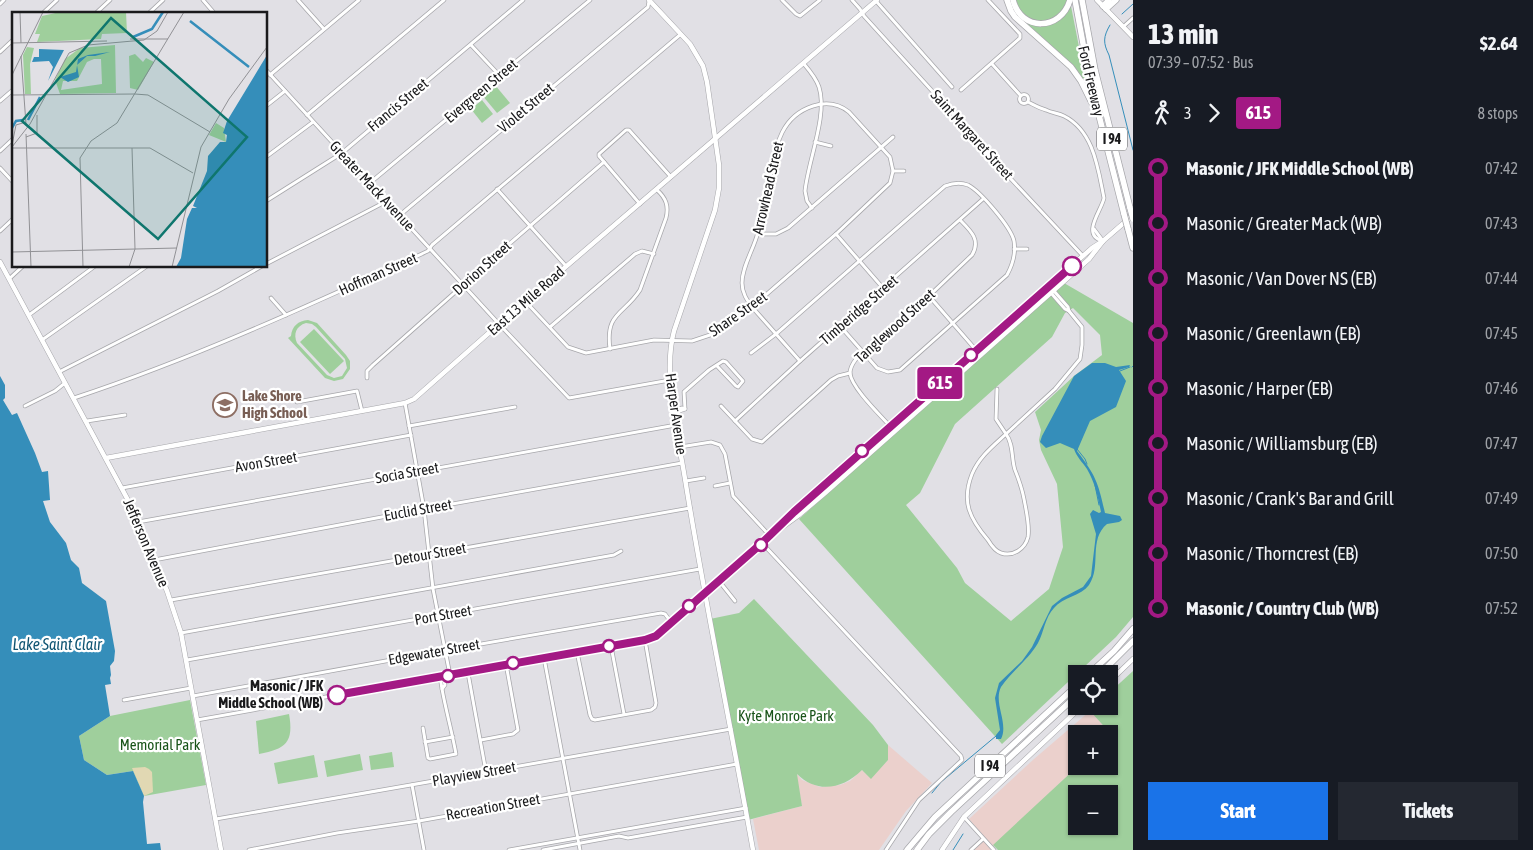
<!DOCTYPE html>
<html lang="en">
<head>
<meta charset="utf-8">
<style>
  :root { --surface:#171b24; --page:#242831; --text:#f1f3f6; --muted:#9ea1a6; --accent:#1a73e8 }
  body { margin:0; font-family:"Asap Condensed",sans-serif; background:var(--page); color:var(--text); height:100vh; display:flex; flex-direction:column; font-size:19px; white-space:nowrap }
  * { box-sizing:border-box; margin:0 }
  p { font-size:16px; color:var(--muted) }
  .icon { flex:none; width:28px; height:28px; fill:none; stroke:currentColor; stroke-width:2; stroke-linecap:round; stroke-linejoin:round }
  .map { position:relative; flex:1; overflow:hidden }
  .drawer { display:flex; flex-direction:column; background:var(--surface); width:400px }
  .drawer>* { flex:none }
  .badge { padding:0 10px; border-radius:4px; font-size:18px; line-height:32px }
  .fabs { position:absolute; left:1068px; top:665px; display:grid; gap:10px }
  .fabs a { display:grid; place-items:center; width:50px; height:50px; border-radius:0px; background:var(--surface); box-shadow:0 1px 4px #0004; font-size:25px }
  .map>.badge { position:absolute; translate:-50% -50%; box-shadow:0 0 0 2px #fff }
  .legs { display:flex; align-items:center; gap:8px; height:55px; padding:0 15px; font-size:16px }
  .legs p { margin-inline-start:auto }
  .summary { display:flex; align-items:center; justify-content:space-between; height:85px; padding:0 15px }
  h1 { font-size:28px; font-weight:800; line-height:38px }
  .button { display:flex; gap:10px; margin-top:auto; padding:10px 15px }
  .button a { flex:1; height:58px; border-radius:0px; background:var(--accent); color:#fff; font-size:20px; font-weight:800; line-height:58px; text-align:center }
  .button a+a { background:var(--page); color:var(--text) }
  ul { padding:0 15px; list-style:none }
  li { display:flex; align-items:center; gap:18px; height:55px; font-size:19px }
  li i { display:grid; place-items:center; width:8px; height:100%; margin:0 6px; background:currentColor }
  li i::after { content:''; width:12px; height:12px; margin:-6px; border:4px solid; border-radius:50%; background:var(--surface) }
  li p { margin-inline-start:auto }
  li:first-child i { background:linear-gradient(#0000 50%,currentColor 0) }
  li:last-child i { background:linear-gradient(currentColor 50%,#0000 0) }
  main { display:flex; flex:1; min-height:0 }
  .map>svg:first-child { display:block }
</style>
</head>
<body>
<main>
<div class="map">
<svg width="1133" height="850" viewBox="0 0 1133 850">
  <rect width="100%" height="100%" fill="#e1e0e5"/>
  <g fill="#ebd0cc">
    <path d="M1090 711 1112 735 1109 738V734H1076V766H1078L990 849V850H974L986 839 969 819 1034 759Z"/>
    <path d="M888 745 932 783 906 811 879 850H759L753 819 802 806 796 773 802 780 820 787 840 785 850 781 862 770 871 778 888 760Z"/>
  </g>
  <g fill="#9fcf9c" fill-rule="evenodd">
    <path d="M1009 0H1012L1021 17 1045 25 1071 6 1087 88 1015 14Z"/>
    <path d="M1016 0H1068C1064 18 1042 27 1026 17 1021 13 1018 6 1016 0Z"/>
    <path d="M495 85 510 103 497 113 482 95Z"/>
    <path d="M482 100 493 114 482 123 471 109Z"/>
    <path d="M1064 283 1133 323V617L1116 637 1002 744 799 519ZM1073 308 1100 335 1102 355 1074 376 1035 412 1041 430 1039 440 1041 450 1057 484 1063 547 1049 589 1011 621 965 583 957 568 906 505 920 493 955 424 1052 337 1065 313Z"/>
    <path d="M308 320 317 323 346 355 350 361V369L343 379 334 381 325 378 288 338 291 336C292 326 298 321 308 320ZM306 323 312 324 316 327 345 359 347 368 342 376 334 378 327 375 297 343C293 334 296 326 306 323Z"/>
    <path d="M314 329 344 361 330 374 300 342Z"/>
    <path d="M754 599 873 725 888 745V760L871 779 862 770C843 789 817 794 797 774L802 806 748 820 710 619 739 613Z"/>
    <path d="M1133 671V850H998L993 845 1078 766H1109V738L1112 735 1090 711 1095 706H1109V693ZM1076 794H1109V826H1076Z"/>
    <path d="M190 700 206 785 144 796 133 771 107 775 84 760 79 736 110 716Z"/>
    <path d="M289 714C294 742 286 749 259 754L256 721Z"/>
    <path d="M392 752 394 767 371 770 369 756Z"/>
    <path d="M360 754 363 770 327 777 324 761Z"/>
    <path d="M314 755 318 777 278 784 274 763Z"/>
  </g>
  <path fill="#e1d8b3" d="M145 767 149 769 152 772 153 792 144 796 132 768Z"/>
  <g fill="#358eba">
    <path d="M1092 363H1105L1116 367 1130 365 1129 367 1119 370 1126 381 1116 407 1090 421 1077 451C1096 476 1098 482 1105 513L1120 516 1122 520 1119 522 1107 524C1088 540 1102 566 1089 585 1081 596 1063 597 1054 608 1045 617 1044 632 1038 643 1028 660 1012 671 1001 687 993 703 1009 723 1001 739H996V735L1000 730 995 698 999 683 1022 661 1032 647 1052 606 1062 598 1083 587 1091 576 1096 534 1090 514 1093 510 1099 513 1101 512C1098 497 1095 483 1087 469 1083 463 1076 456 1074 449L1060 443 1046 448 1040 442 1042 436 1074 376Z"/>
    <path d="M0 376 5 385V398L3 400 12 415 17 413 35 453 42 472 48 471 50 500 43 501 50 522 66 543 71 560 79 568 82 583 106 601 115 651 114 661 110 666 111 675 110 678 111 684 105 685 110 716 79 736 84 760 107 775 133 771 144 796 143 802 147 844 160 843 161 850H0Z"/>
  </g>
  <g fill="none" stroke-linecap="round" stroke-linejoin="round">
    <g stroke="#358eba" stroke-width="1">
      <path d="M1122 14 1133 4"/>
      <path d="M1110 25C1103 37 1103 43 1109 55L1133 150"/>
      <path d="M1132 367 1133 366"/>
      <path d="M1120 371 1130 367"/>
      <path d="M1077 449 1085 459 1087 464"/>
      <path d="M1095 485 1099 505"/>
      <path d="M932 793 941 782 996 736"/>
      <path d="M953 850 963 834"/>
    </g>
    <defs>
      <g id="minor">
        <path d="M203 0 215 14"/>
        <path d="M298 0 324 29"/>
        <path d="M782 0 796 14 800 16 820 0"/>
        <path d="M852 0 860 9 864 16 954 115 967 132 1083 256"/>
        <path d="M876 1 952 87"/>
        <path d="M0 4 4 0"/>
        <path d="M42 14 57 0"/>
        <path d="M95 14 110 0"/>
        <path d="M148 14 163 0"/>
        <path d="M1123 27 1133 18"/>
        <path d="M471 45 500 76"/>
        <path d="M0 52 14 39"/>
        <path d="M804 64C810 71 816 78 819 87 828 115 808 161 805 191L807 201 812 208"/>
        <path d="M992 64 1021 96"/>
        <path d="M266 70 499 324 569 398 670 380"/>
        <path d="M270 75 359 0"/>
        <path d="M961 90 1020 38V34L988 0"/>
        <circle cx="1024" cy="99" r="4.5"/>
        <path d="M0 101 14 89"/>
        <path d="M1028 102C1034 105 1039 108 1046 110 1052 113 1058 113 1064 116 1094 131 1098 169 1104 198 1102 210 1080 235 1103 241"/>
        <path d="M266 106 285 91"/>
        <path d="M307 115 444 0"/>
        <path d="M815 142 831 146"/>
        <path d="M0 151 14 138"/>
        <path d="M266 157 313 122"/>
        <path d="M0 168 14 183"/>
        <path d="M893 171H904"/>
        <path d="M371 182 590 0"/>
        <path d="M497 189 566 266"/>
        <path d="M266 201 342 153 523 0"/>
        <path d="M640 204 599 156V154L626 130H629L671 177"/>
        <path d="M400 215 648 7 649 1"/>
        <path d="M1094 229 1103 241"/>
        <path d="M0 231 14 218"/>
        <path d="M758 234H776L788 228 893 137"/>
        <path d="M836 234 883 288"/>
        <path d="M1014 249H1027"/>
        <path d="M266 264 387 201"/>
        <path d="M9 279 23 266"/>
        <path d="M1051 293 1065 309 1069 311 1068 307 1054 291"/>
        <path d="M929 296 976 350"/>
        <path d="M271 298 286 315"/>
        <path d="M525 301 568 347 586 353 654 340 692 341 713 334 752 307 836 234 890 183 893 171 890 157 849 112C839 104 826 102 813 106 782 116 776 144 771 172 766 192 763 213 758 232 754 249 742 266 742 283 742 293 747 300 752 307L800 361"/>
        <path d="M29 315 95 266"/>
        <path d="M550 327 635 254 642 251 654 254"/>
        <path d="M42 340 147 266"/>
        <path d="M610 349C605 312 624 315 640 290L666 218C669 206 666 198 657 190"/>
        <path d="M751 353 776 334 945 186C953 183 960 182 968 185 980 191 1011 227 1014 241 1016 253 1013 264 1007 275L900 370 888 372 877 368 840 326"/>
        <path d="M59 372 218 291 262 266"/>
        <path d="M367 378V371L373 365 461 287 470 278 604 162"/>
        <path d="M997 389 996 419 1006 434C993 446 979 457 972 474 961 502 970 519 988 540 991 545 995 551 1001 553 1013 557 1025 549 1028 537 1030 526 1026 510 1024 499 1022 488 1019 480 1015 470 1011 458 1014 445 1006 434L1055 389 1080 359 1082 345V327L1069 311"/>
        <path d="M74 398C195 358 312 304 428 251L432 245 681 34"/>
        <path d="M297 402 357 391 362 411"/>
        <path d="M405 403 424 509 433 589 450 675"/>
        <path d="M25 406 55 391 65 383"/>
        <path d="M721 406 752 439 762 442 831 380 838 376 850 373"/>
        <path d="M685 409 684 392 709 370 723 361 726 362 743 381 738 387 736 386 717 366"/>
        <path d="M674 410 682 408 685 409 674 413"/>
        <path d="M87 421 125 415"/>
        <path d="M735 421 800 361 983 199"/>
        <path d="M409 426 515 407"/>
        <path d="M890 426C880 415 851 387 850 373 850 367 853 363 856 359L929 296 972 255C981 240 971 231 960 220"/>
        <path d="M680 447 711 442 720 445 725 454 733 496 770 536"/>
        <path d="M686 481 704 478"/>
        <path d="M715 486 730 483"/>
        <path d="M122 488 411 435"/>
        <path d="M138 522 676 425"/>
        <path d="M762 543 961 756 962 760 919 800 886 850"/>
        <path d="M154 560 424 509 682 463"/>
        <path d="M719 581 735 601"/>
        <path d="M171 600 690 508"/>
        <path d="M181 633 614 555 621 551"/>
        <path d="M611 646 624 714"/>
        <path d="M577 652 590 715 592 719 595 720 651 710 655 707 656 703 645 640"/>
        <path d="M544 658 580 850"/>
        <path d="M187 660 700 569"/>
        <path d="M468 673 486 772"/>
        <path d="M440 677 442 689 445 685 443 677"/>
        <path d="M193 696 446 650 661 613 665 614 671 622"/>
        <path d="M124 700 191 688"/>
        <path d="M197 720 645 640 660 633 705 592"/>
        <path d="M423 728 428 758 430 759 456 754C452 732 446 711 442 689"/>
        <path d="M481 740 513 734 518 730 506 664"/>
        <path d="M425 742 453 737"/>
        <path d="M412 785 424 850"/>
        <path d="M964 817 994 850"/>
        <path d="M216 819 731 729"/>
        <path d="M249 850 337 833 419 821 737 764"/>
        <path d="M509 850 746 808"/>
        <path d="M543 850 619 836 628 838 747 817"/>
        <path d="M971 850 983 839"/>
      </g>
      <g id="major">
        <path d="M649 0 690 44 703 66 707 82 719 165V188L715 210 674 331C662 376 679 439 686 485 706 607 731 728 753 850"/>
        <path d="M1097 0 1133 37"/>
        <path d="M0 262 129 502 167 591 181 633 221 850"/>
        <path d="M106 458 405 403 414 399 499 324 877 0"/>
        <path d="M772 533 778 525 1092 248 1103 241 1133 215"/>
        <path d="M705 592 770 536 799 515 825 493 1089 259 1103 241"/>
        <path d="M1109 682 1133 659"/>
        <path d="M942 850 964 817 1082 706"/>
      </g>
      <g id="highway">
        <path d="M1007 0 1011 11 1015 17 1071 67 1081 81 1093 105"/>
        <path d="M1013 0C1021 32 1061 31 1070 0"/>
        <path d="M1075 0 1089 76 1124 214"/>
        <path d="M1082 0 1095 70 1130 208"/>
        <path d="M1103 6 1109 0"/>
        <path d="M1106 9 1116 0"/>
        <path d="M1128 229 1133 248"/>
        <path d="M1089 674 1114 651 1133 629"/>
        <path d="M1100 674 1133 641"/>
        <path d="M907 850 935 817 1076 686"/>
        <path d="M917 850 929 834 951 812 1076 696"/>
      </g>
    </defs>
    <use href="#minor" stroke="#a7a7ab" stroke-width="4.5"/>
    <use href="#major" stroke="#a7a7ab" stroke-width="5.5"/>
    <use href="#highway" stroke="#a7a7ab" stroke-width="7"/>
    <use href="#minor" stroke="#fff" stroke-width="3"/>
    <use href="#major" stroke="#fff" stroke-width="4.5"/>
    <use href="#highway" stroke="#fff" stroke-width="5.5"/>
    <defs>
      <g id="highway-bridge">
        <path d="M1130 208 1133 219"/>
        <path d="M1124 214 1128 229"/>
      </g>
    </defs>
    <use href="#highway-bridge" stroke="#a7a7ab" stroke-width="7" stroke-linecap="butt"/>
    <use href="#highway-bridge" stroke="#fff" stroke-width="5.5"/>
  </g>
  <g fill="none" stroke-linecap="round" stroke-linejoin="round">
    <defs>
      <path id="line-1" d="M337 695 645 640 656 636 762 543 794 512 1072 266"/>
    </defs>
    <use href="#line-1" stroke="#fff" stroke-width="11"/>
    <use href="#line-1" stroke="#a31984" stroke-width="8"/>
  </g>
  <defs>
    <symbol id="school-ring" viewBox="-11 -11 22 22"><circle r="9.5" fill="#fff" stroke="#8d6e63" stroke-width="1.5"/><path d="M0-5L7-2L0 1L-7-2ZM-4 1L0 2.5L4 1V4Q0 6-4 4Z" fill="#8d6e63"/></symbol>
  </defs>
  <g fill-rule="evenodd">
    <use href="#school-ring" x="211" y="391" width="28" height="28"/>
  </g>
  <g fill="#fff" stroke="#a31984" stroke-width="2.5">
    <circle cx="1072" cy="266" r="9"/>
    <circle cx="971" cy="355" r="6"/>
    <circle cx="862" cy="451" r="6"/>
    <circle cx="761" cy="545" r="6"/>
    <circle cx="689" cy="606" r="6"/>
    <circle cx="609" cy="646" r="6"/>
    <circle cx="513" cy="663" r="6"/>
    <circle cx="448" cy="676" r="6"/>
    <circle cx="337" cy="695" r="9"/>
  </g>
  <g text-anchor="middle" stroke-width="4.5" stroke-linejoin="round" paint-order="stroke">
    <g fill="#fff" stroke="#5f5f60" stroke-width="1">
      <rect x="1097" y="127.5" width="30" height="23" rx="4"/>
      <rect x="975" y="754.5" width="30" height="23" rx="4"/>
    </g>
    <g font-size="14" font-weight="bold" fill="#1a1a1c">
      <text x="1112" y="144">I 94</text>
      <text x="990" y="771">I 94</text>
    </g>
    <g font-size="15" fill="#1a1a1c" stroke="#fff">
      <text transform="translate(1091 81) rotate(77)" y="5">Ford Freeway</text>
      <text transform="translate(481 91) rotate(-40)" y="5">Evergreen Street</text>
      <text transform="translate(398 105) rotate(-40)" y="5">Francis Street</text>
      <text transform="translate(526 108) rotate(-40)" y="5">Violet Street</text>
      <text transform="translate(972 135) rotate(48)" y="5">Saint Margaret Street</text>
      <text transform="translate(372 186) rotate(47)" y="5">Greater Mack Avenue</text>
      <text transform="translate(768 188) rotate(-77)" y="5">Arrowhead Street</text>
      <text transform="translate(482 268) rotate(-42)" y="5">Dorion Street</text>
      <text transform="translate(378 274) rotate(-24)" y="5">Hoffman Street</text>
      <text transform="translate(526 301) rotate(-41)" y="5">East 13 Mile Road</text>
      <text transform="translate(859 310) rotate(-41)" y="5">Timberidge Street</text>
      <text transform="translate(738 314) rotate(-35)" y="5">Share Street</text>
      <text transform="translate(895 326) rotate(-42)" y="5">Tanglewood Street</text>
      <text transform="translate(676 414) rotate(82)" y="5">Harper Avenue</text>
      <text transform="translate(266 462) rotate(-10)" y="5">Avon Street</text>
      <text transform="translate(407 473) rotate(-10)" y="5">Socia Street</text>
      <text transform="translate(418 510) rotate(-10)" y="5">Euclid Street</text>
      <text transform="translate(146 543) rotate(67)" y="5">Jefferson Avenue</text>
      <text transform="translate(430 554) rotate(-10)" y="5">Detour Street</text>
      <text transform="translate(443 615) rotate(-10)" y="5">Port Street</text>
      <text transform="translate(434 652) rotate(-10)" y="5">Edgewater Street</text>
      <text transform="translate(474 774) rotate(-10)" y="5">Playview Street</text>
      <text transform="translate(493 807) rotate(-10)" y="5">Recreation Street</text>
    </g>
    <g font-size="15" font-weight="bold" fill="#785e54" stroke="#fff" text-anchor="start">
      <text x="242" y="401">Lake Shore<tspan x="242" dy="17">High School</tspan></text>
    </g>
    <g font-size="15" font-weight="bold" fill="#1a1a1c" stroke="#fff" text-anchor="end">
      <text x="323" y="691">Masonic / JFK<tspan x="323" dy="17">Middle School (WB)</tspan></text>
    </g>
    <g font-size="15" fill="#195419" stroke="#fff">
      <text x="786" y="721">Kyte Monroe Park</text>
      <text x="160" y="750">Memorial Park</text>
    </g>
    <g font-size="16" font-style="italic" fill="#105573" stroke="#fff">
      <text x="57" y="650">Lake Saint Clair</text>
    </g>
  </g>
  <g transform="translate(12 12)">
    <rect width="255" height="255" fill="#e1e0e5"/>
    <path d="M48 0H114L115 21 90 22 89 27 25 30 28 22H23L30 4ZM103 33 104 81 48 82 43 68 53 47 68 36ZM82 47H89L90 72 49 78 51 69H65L75 50ZM15 35 22 36 18 52 19 82H13L11 43ZM123 42 131 50 134 46 142 50 126 78 118 76 117 44ZM204 111 212 116 214 130 197 123Z" fill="#9fcf9c" fill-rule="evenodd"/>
    <path d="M104 34 98 40 83 44H75L65 53 67 65 56 70 48 65 64 60 66 47 76 43 98 40ZM27 37 52 38 36 69 41 55 37 49 20 50 22 45H27ZM255 43V255H164L169 246 175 207 180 196H185L181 194 195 159 196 144 208 130H214L215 123 211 121 215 109Z" fill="#358eba"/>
    <path fill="none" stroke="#358eba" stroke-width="2.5" d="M178 9 237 55M121 25 140 17 151 0M16 108 28 85M0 116 4 109 11 108"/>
    <path fill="none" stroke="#919195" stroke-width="1" d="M8 0 9 31M118 27H156M0 31 95 29M9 44 14 112M0 63 31 0M123 82 136 83 198 120M0 83 123 82M14 122 19 255M14 125 25 121V103M0 133 4 113 14 110M0 135 18 112 57 41 76 33 132 28 145 19 156 0M0 136H138L181 161M0 240 165 236M71 255 68 146 79 129 105 111 172 0M117 255 123 237 120 136M160 255 189 135 217 87 255 35"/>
    <path fill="#0f766e" fill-opacity="0.15" stroke="#0f766e" stroke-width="2.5" d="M99 6 235 125 146 227 10 109Z"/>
    <rect width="255" height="255" fill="none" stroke="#1a1a1c" stroke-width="2.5"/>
  </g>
</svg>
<div class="fabs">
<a><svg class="icon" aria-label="locate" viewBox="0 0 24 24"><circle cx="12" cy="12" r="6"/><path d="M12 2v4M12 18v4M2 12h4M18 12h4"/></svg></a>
<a>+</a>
<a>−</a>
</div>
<b class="badge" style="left:940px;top:383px;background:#a31984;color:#fff">615</b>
</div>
<section class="drawer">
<div class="summary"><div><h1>13 min</h1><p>07:39 – 07:52 · Bus</p></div><b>$2.64</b></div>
<div class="legs"><svg class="icon" aria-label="walk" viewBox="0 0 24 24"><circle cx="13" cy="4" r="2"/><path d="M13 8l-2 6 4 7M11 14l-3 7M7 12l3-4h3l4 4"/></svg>3<svg class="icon" aria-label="forward" viewBox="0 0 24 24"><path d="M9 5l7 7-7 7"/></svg><b class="badge" style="background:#a31984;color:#fff">615</b><p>8 stops</p></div>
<ul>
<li><i style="color:#a31984"></i><b>Masonic / JFK Middle School (WB)</b><p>07:42</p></li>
<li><i style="color:#a31984"></i><span>Masonic / Greater Mack (WB)</span><p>07:43</p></li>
<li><i style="color:#a31984"></i><span>Masonic / Van Dover NS (EB)</span><p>07:44</p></li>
<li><i style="color:#a31984"></i><span>Masonic / Greenlawn (EB)</span><p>07:45</p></li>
<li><i style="color:#a31984"></i><span>Masonic / Harper (EB)</span><p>07:46</p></li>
<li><i style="color:#a31984"></i><span>Masonic / Williamsburg (EB)</span><p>07:47</p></li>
<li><i style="color:#a31984"></i><span>Masonic / Crank's Bar and Grill</span><p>07:49</p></li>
<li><i style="color:#a31984"></i><span>Masonic / Thorncrest (EB)</span><p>07:50</p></li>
<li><i style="color:#a31984"></i><b>Masonic / Country Club (WB)</b><p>07:52</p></li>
</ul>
<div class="button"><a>Start</a><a>Tickets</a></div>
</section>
</main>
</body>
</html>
